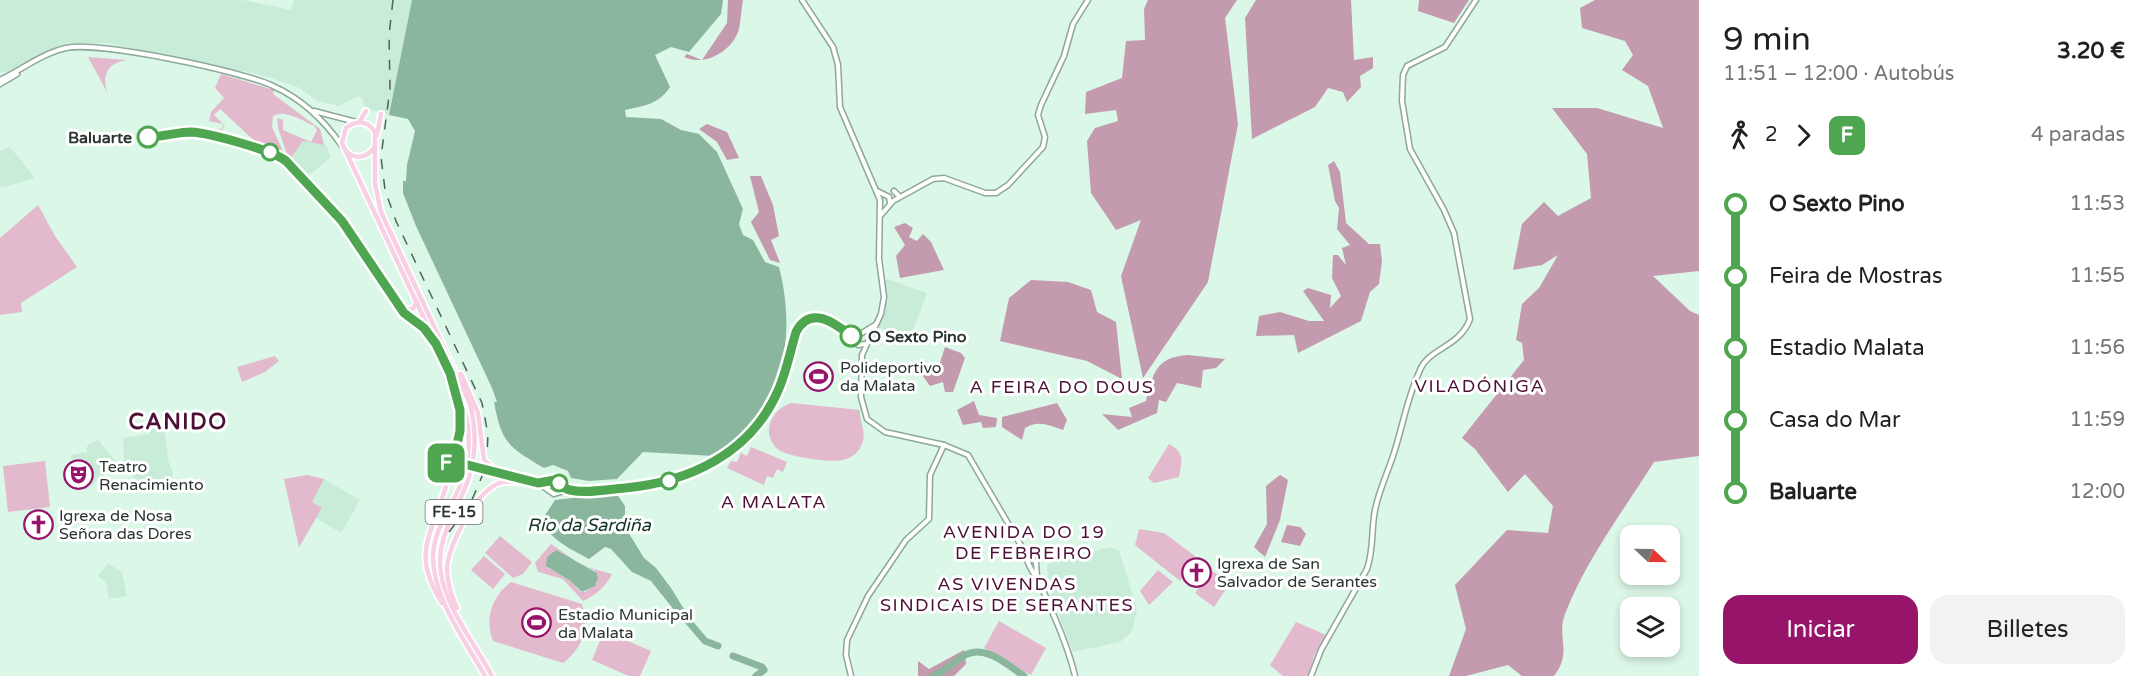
<!DOCTYPE html>
<html lang="es">
<head>
<meta charset="utf-8">
<style>
  :root { --surface:#fff; --page:#f2f2f2; --text:#202124; --muted:#757577; --accent:#97146b }
  body { margin:0; font-family:"Varela Round",sans-serif; background:var(--page); color:var(--text); height:100vh; display:flex; flex-direction:column; font-size:22px; white-space:nowrap }
  * { box-sizing:border-box; margin:0 }
  p { font-size:20px; color:var(--muted) }
  .icon { flex:none; width:33px; height:33px; fill:none; stroke:currentColor; stroke-width:2; stroke-linecap:round; stroke-linejoin:round }
  .map { position:relative; flex:1; overflow:hidden }
  .panel { display:flex; flex-direction:column; background:var(--surface); width:450px }
  .panel>* { flex:none }
  .badge { padding:0 12px; border-radius:9px; font-size:21px; line-height:39px }
  .needle { width:39px; rotate:112deg }
  .buttons { position:absolute; left:1620px; top:525px; display:grid; gap:12px }
  .buttons a { display:grid; place-items:center; width:60px; height:60px; border-radius:12px; background:var(--surface); box-shadow:0 3px 9px #0003; font-size:30px }
  .map>.badge { position:absolute; translate:-50% -50%; box-shadow:0 0 0 3px #fff }
  .legs { display:flex; align-items:center; gap:9px; height:66px; padding:0 24px; font-size:20px }
  .legs p { margin-inline-start:auto }
  .headline { display:flex; align-items:center; justify-content:space-between; height:102px; padding:0 24px }
  h1 { font-size:33px; font-weight:600; line-height:45px }
  .primary-button { display:flex; gap:12px; margin-top:auto; padding:12px 24px }
  .primary-button a { flex:1; height:69px; border-radius:18px; background:var(--accent); color:#fff; font-size:24px; font-weight:600; line-height:69px; text-align:center }
  .primary-button a+a { background:var(--page); color:var(--text) }
  ul { padding:0 24px; list-style:none }
  li { display:flex; align-items:center; gap:21px; height:72px; font-size:22px }
  li i { display:grid; place-items:center; width:9px; height:100%; margin:0 8px; background:currentColor }
  li i::after { content:''; width:15px; height:15px; margin:-8px; border:4px solid; border-radius:50%; background:var(--surface) }
  li p { margin-inline-start:auto }
  li:first-child i { background:linear-gradient(#0000 50%,currentColor 0) }
  li:last-child i { background:linear-gradient(currentColor 50%,#0000 0) }
  main { display:flex; flex:1; min-height:0 }
  .map>svg:first-child { display:block }
</style>
</head>
<body>
<main>
<div class="map">
<svg width="1699" height="676" viewBox="0 0 1699 676">
  <rect width="100%" height="100%" fill="#dbf7e7"/>
  <g fill="#c9ecd9">
    <path d="M0 0H243L291 10 294 0H412L389 115 364 108 363 100 358 96 339 106 317 101 300 88 265 76 107 43H69L15 69 0 73Z"/>
    <path d="M303 141 326 145 331 157 307 177 290 159Z"/>
    <path d="M10 147 35 178 5 187 0 185V151Z"/>
    <path d="M888 279 927 293 912 333 878 328 885 310V280Z"/>
    <path d="M151 420 164 424 168 460 173 473V476L162 479 160 486 135 479 124 463 123 438 149 434Z"/>
    <path d="M98 440 118 464 86 490 84 462 80 464 79 458 71 459V455L87 452V446Z"/>
    <path d="M324 479 360 500 341 533 316 518 322 508 312 502Z"/>
    <path d="M1110 547 1119 550 1137 609 1134 625 1131 633 1120 642 1073 652 1049 589 1047 567 1049 563Z"/>
    <path d="M108 563 122 573 127 596 109 599 106 582 98 576Z"/>
  </g>
  <g fill="#e3b9ce" fill-rule="evenodd">
    <path d="M88 57 127 60C107 63 101 76 108 94Z"/>
    <path d="M221 74 274 90 273 94 320 129 324 145 303 141 290 159 288 158C286 147 275 127 278 118L283 120V130L311 142 317 130 314 126C302 120 284 109 273 116L272 127 283 151 259 145 220 109 214 115 225 126 217 134H214L223 127V124L209 121 211 112 224 98 215 88Z"/>
    <path d="M38 205 55 236 77 267 21 303 22 312 0 315V238Z"/>
    <path d="M275 356 279 361 265 372 242 382 237 367Z"/>
    <path d="M791 403 860 410C859 423 868 433 861 446 858 453 851 458 843 460 832 463 788 457 779 450 760 435 770 410 791 403Z"/>
    <path d="M1169 444C1185 453 1182 460 1179 477L1154 483 1148 478Z"/>
    <path d="M751 447 787 462 783 472 777 469 773 478 767 476 764 485 727 468 731 461 737 462 741 453 747 456Z"/>
    <path d="M45 461 50 507 8 512 3 466Z"/>
    <path d="M307 475 324 479 312 502 322 508 299 547 284 479Z"/>
    <path d="M1139 529 1164 533 1195 556 1180 581 1135 545Z"/>
    <path d="M500 536 532 562 523 574 513 578 485 553Z"/>
    <path d="M551 544 583 566 612 574C607 586 594 596 583 601L563 579 538 572 535 563ZM554 550 595 571 598 575 596 584 585 592H581L569 580 547 567Z"/>
    <path d="M484 556 505 574 493 589 471 570Z"/>
    <path d="M1158 570 1173 582 1149 605 1140 591Z"/>
    <path d="M1211 570 1230 583 1214 607 1195 593Z"/>
    <path d="M511 582 582 604C590 627 582 649 563 663L493 641C484 619 492 596 511 582Z"/>
    <path d="M999 621 1046 648 1031 675 984 648Z"/>
    <path d="M1296 622 1326 635 1315 654 1308 676H1283L1270 665Z"/>
    <path d="M604 631 651 651 640 676H629L592 660Z"/>
  </g>
  <g fill="#c49aaf">
    <path d="M728 0H743C741 10 741 20 739 29 733 51 705 67 684 57L687 54 702 60 727 23Z"/>
    <path d="M1148 0H1237L1225 18 1238 124 1208 282 1143 378 1121 276 1141 220 1116 230 1091 193 1087 141 1095 128 1118 121 1116 110 1085 114 1086 92 1122 78 1126 41 1145 40 1144 9Z"/>
    <path d="M1256 0H1351L1354 60 1373 57V68L1360 76 1361 87 1347 102 1343 92 1328 88 1315 107 1252 139 1245 18Z"/>
    <path d="M1419 0H1469L1454 23 1418 11Z"/>
    <path d="M1595 0H1699V271L1653 276 1690 311 1699 315V456L1654 462C1623 511 1586 560 1565 614 1556 637 1573 652 1554 676H1522L1508 665 1466 676H1449L1466 629 1455 585 1507 530 1548 533 1553 506 1525 474 1508 492 1475 449 1462 438 1524 360 1522 343 1516 340 1522 304 1539 288 1558 255 1542 265 1513 270 1522 224 1544 202 1558 216 1591 198 1587 154 1552 108H1597L1663 128 1648 86 1622 70 1633 55 1625 41 1582 28 1580 8Z"/>
    <path d="M707 124 727 132 739 158 727 160 717 142 699 129Z"/>
    <path d="M1334 161 1340 172 1346 223 1369 244H1380L1382 261 1379 284 1370 292 1361 321 1298 353 1294 335 1256 336 1259 316 1280 312 1309 321H1324L1303 291 1308 288 1331 295 1330 308 1341 296 1332 278 1333 255H1338L1346 265 1342 248 1350 245 1337 229 1339 208 1335 201 1328 165Z"/>
    <path d="M750 176H761L773 205 779 236 771 240 780 263 770 260 751 222 759 212Z"/>
    <path d="M905 223 913 228 909 237 917 241 923 234 931 242 944 270 900 278 896 256 905 245 894 227Z"/>
    <path d="M1031 280 1068 282 1091 290 1097 312 1116 322 1122 379 1087 361 1000 341 1009 298Z"/>
    <path d="M945 347 961 353 965 358 953 392H945L943 382 930 386 922 375 926 368 937 372Z"/>
    <path d="M1188 355 1225 359 1216 368 1203 370 1201 388 1177 383 1166 402 1159 400 1157 413 1118 430 1102 414 1132 417 1129 408 1146 401C1153 373 1156 357 1188 355Z"/>
    <path d="M974 401 979 415 997 418 996 427 983 428 981 422 963 425 957 410Z"/>
    <path d="M1057 403 1067 420 1063 430C1049 425 1038 420 1025 428L1022 440 1002 427V417Z"/>
    <path d="M1280 475 1288 480 1280 520 1265 557 1254 547 1267 524 1266 486Z"/>
    <path d="M1287 525 1300 527 1306 534 1300 546 1281 542Z"/>
    <path d="M964 650 966 664 954 676H918V661L929 669Z"/>
  </g>
  <g fill="#8ab69e">
    <path d="M412 0H723L721 14 689 52 671 47 655 55 670 87C659 104 644 106 625 110L626 117 661 119 681 130 699 134 717 152 743 209 739 224 743 235 753 240 765 262 779 267C798 342 782 412 714 456L643 452 617 479 589 481 571 478 568 471 553 465 544 468C508 446 502 444 494 402H497L492 388 416 226 403 193V181H406L407 165 415 131 408 119 389 115Z"/>
    <path d="M616 493 625 506V527L644 558 656 568 671 588 687 614V621L678 615 651 581 632 572 611 549 605 547 589 559C575 551 542 537 544 517L555 500Z"/>
    <path d="M556 550 597 573 598 578 595 586 582 592 569 580 546 566 547 557Z"/>
  </g>
  <g fill="none" stroke-linecap="round" stroke-linejoin="round">
    <g stroke="#8ab69e" stroke-width="7">
      <path d="M682 614 705 641 718 646"/>
      <path d="M733 656 762 667 764 670 756 676"/>
      <path d="M933 676C945 671 954 662 965 655 985 644 1008 665 1024 676"/>
    </g>
    <defs>
      <g id="tertiary">
        <path d="M851 676 846 655 847 640 868 596 906 540 929 519 930 475 944 445"/>
        <path d="M1311 676 1321 650 1367 569C1374 549 1371 530 1375 510 1379 490 1388 472 1394 453 1403 425 1407 398 1420 370 1429 348 1460 347 1470 319L1454 233 1444 210 1410 149 1402 101 1403 75 1407 66 1445 47 1476 0"/>
      </g>
      <g id="secondary">
        <path d="M802 0 833 47 838 65 840 107 880 200 879 259 884 297 881 314 862 355 861 397 867 419 885 432 944 445 968 455 1026 554 1036 562 1037 577"/>
        <path d="M0 80C21 70 43 53 66 48 98 41 242 71 273 86 302 99 324 120 342 146"/>
        <path d="M0 84 17 74"/>
        <path d="M314 111 356 122"/>
        <path d="M877 191 889 197 890 203"/>
        <path d="M894 191 899 196"/>
        <path d="M881 215 893 201 933 179 944 178 985 193H996L1008 185 1043 147 1045 137 1038 115 1041 105 1064 56 1073 24 1088 0"/>
        <path d="M846 331 862 333 875 325"/>
        <circle cx="453" cy="461" r="7"/>
        <path d="M478 467 501 473"/>
        <path d="M508 475 533 481"/>
        <path d="M538 483 554 494C569 488 587 490 604 489 653 486 702 479 740 444 755 429 769 412 778 393 786 373 788 351 796 332 810 299 845 329 858 345L865 344"/>
        <path d="M540 483 555 481 568 490"/>
        <path d="M1026 556C1029 570 1036 575 1042 588 1054 616 1068 646 1075 676"/>
      </g>
      <g id="trunk">
        <path d="M360 121 366 111"/>
        <path d="M377 135 381 114"/>
        <path d="M346 151C355 160 366 158 374 148"/>
        <path d="M397 304 430 335"/>
        <path d="M402 307 412 310 417 302"/>
        <path d="M461 374 478 413 484 460 493 468 510 475"/>
        <path d="M451 455C468 434 458 407 452 384"/>
        <path d="M442 603C415 559 426 544 442 498 446 488 449 478 449 467"/>
        <path d="M457 608C451 595 447 583 447 568 449 544 476 492 499 483 511 479 523 484 535 482"/>
        <path d="M485 676C465 640 432 597 433 555 434 536 443 519 452 503 472 465 475 429 457 389L342 143 346 128C356 120 367 120 375 132V183L381 212 470 404C476 428 477 452 469 477 459 510 435 536 441 573 445 606 476 646 492 676"/>
      </g>
    </defs>
    <use href="#tertiary" stroke="#8ea89a" stroke-width="7"/>
    <use href="#secondary" stroke="#8ea89a" stroke-width="7"/>
    <use href="#trunk" stroke="#fff" stroke-width="8"/>
    <use href="#tertiary" stroke="#fff" stroke-width="4"/>
    <use href="#secondary" stroke="#fff" stroke-width="4"/>
    <use href="#trunk" stroke="#f8d0e4" stroke-width="4.5"/>
    <g stroke="#53625a" stroke-width="1.5" stroke-dasharray="10 10" stroke-linecap="butt">
      <path d="M393 0 389 35 390 89 381 157 385 190 396 221 482 403 488 434 487 455"/>
      <path d="M449 532 471 502 483 474"/>
    </g>
    <defs>
      <path id="secondary-bridge" d="M464 464 478 467"/>
    </defs>
    <use href="#secondary-bridge" stroke="#8ea89a" stroke-width="7" stroke-linecap="butt"/>
    <use href="#secondary-bridge" stroke="#fff" stroke-width="4"/>
  </g>
  <g fill="none" stroke-linecap="round" stroke-linejoin="round">
    <defs>
      <path id="line-1" d="M148 137C162 137 178 132 191 132 210 133 271 150 286 161L342 221 404 313 424 328 436 344 450 373 460 410V431L457 444 446 459 451 468 457 467 460 463 538 483 555 480C560 484 564 489 570 490 587 494 609 489 625 488 689 482 749 454 777 393 786 374 790 352 796 332 810 305 834 322 851 336"/>
    </defs>
    <use href="#line-1" stroke="#fff" stroke-width="14"/>
    <use href="#line-1" stroke="#4fa651" stroke-width="9"/>
  </g>
  <defs>
    <symbol id="stadium-ring" viewBox="-11 -11 22 22"><circle r="9.5" fill="#fff" stroke="#97146b" stroke-width="1.5"/><path d="M0-5a6.5 5 0 1 0 0 10a6.5 5 0 1 0 0-10ZM-3.5-1.8h7v3.6h-7Z" fill="#97146b"/></symbol>
    <symbol id="theatre-ring" viewBox="-11 -11 22 22"><circle r="9.5" fill="#fff" stroke="#97146b" stroke-width="1.5"/><path d="M-5-5.5Q0-4 5-5.5V0Q5 5 0 6Q-5 5-5 0ZM-3.3-2.5H-1v1.5H-3.3ZM1-2.5H3.3v1.5H1ZM-2.8 1Q0 5.5 2.8 1Z" fill="#97146b"/></symbol>
    <symbol id="church-ring" viewBox="-11 -11 22 22"><circle r="9.5" fill="#fff" stroke="#97146b" stroke-width="1.5"/><path d="M-1.2-6h2.4v3.5h3.3v2.4h-3.3V6h-2.4V-.1h-3.3v-2.4h3.3Z" fill="#97146b"/></symbol>
  </defs>
  <g fill-rule="evenodd">
    <use href="#stadium-ring" x="802" y="360" width="33" height="33"/>
    <use href="#theatre-ring" x="62" y="458" width="33" height="33"/>
    <use href="#church-ring" x="22" y="508" width="33" height="33"/>
    <use href="#church-ring" x="1180" y="556" width="33" height="33"/>
    <use href="#stadium-ring" x="520" y="606" width="33" height="33"/>
  </g>
  <g fill="#fff" stroke="#4fa651" stroke-width="3">
    <circle cx="148" cy="137" r="10"/>
    <circle cx="270" cy="152" r="8"/>
    <circle cx="851" cy="336" r="10"/>
    <circle cx="669" cy="481" r="8"/>
    <circle cx="559" cy="483" r="8"/>
  </g>
  <g text-anchor="middle" stroke-width="6" stroke-linejoin="round" paint-order="stroke">
    <rect fill="#fff" stroke="#6b726e" stroke-width="1.5" x="425.5" y="500" width="57" height="24" rx="4.5"/>
    <g font-size="15" font-weight="bold" fill="#2b3630">
      <text x="454" y="517">FE-15</text>
    </g>
    <g font-size="16" font-weight="bold" fill="#2b3630" stroke="#fff" text-anchor="end">
      <text x="132" y="143">Baluarte</text>
      <text x="868" y="342" text-anchor="start">O Sexto Pino</text>
    </g>
    <g font-size="16" fill="#2b3630" stroke="#fff" text-anchor="start">
      <text x="840" y="373">Polideportivo<tspan x="840" dy="18">da Malata</tspan></text>
      <text x="99" y="472">Teatro<tspan x="99" dy="18">Renacimiento</tspan></text>
      <text x="59" y="521">Igrexa de Nosa<tspan x="59" dy="18">Señora das Dores</tspan></text>
      <text x="1217" y="569">Igrexa de San<tspan x="1217" dy="18">Salvador de Serantes</tspan></text>
      <text x="558" y="620">Estadio Municipal<tspan x="558" dy="18">da Malata</tspan></text>
    </g>
    <g font-size="18" letter-spacing="1.5" fill="#4d1036" stroke="#fff">
      <text x="1480" y="392">VILADÓNIGA</text>
      <text x="1062" y="393">A FEIRA DO DOUS</text>
      <text x="774" y="508">A MALATA</text>
      <text x="1024" y="538">AVENIDA DO 19<tspan x="1024" dy="21">DE FEBREIRO</tspan></text>
      <text x="1007" y="590">AS VIVENDAS<tspan x="1007" dy="21">SINDICAIS DE SERANTES</tspan></text>
    </g>
    <g font-size="18" font-style="italic" fill="#113626" stroke="#fff">
      <text x="589" y="531">Río da Sardiña</text>
    </g>
    <g font-size="22" font-weight="bold" letter-spacing="1.5" fill="#4d1036" stroke="#fff">
      <text x="178" y="429">CANIDO</text>
    </g>
  </g>
</svg>
<div class="buttons">
<a><svg class="needle" viewBox="-14 -14 28 28"><path d="M0-13l5 13h-10z" fill="#e53935"/><path d="M0 13l5-13h-10z" fill="#757577"/></svg></a>
<a><svg class="icon" aria-label="layers" viewBox="0 0 24 24"><path d="M12 4l9 5-9 5-9-5zM3 14l9 5 9-5"/></svg></a>
</div>
<b class="badge" style="left:446px;top:463px;background:#4fa651;color:#fff">F</b>
</div>
<section class="panel">
<div class="headline"><div><h1>9 min</h1><p>11:51 – 12:00 · Autobús</p></div><b>3.20 €</b></div>
<div class="legs"><svg class="icon" aria-label="walk" viewBox="0 0 24 24"><circle cx="13" cy="4" r="2"/><path d="M13 8l-2 6 4 7M11 14l-3 7M7 12l3-4h3l4 4"/></svg>2<svg class="icon" aria-label="forward" viewBox="0 0 24 24"><path d="M9 5l7 7-7 7"/></svg><b class="badge" style="background:#4fa651;color:#fff">F</b><p>4 paradas</p></div>
<ul>
<li><i style="color:#4fa651"></i><b>O Sexto Pino</b><p>11:53</p></li>
<li><i style="color:#4fa651"></i><span>Feira de Mostras</span><p>11:55</p></li>
<li><i style="color:#4fa651"></i><span>Estadio Malata</span><p>11:56</p></li>
<li><i style="color:#4fa651"></i><span>Casa do Mar</span><p>11:59</p></li>
<li><i style="color:#4fa651"></i><b>Baluarte</b><p>12:00</p></li>
</ul>
<div class="primary-button"><a>Iniciar</a><a>Billetes</a></div>
</section>
</main>
</body>
</html>
